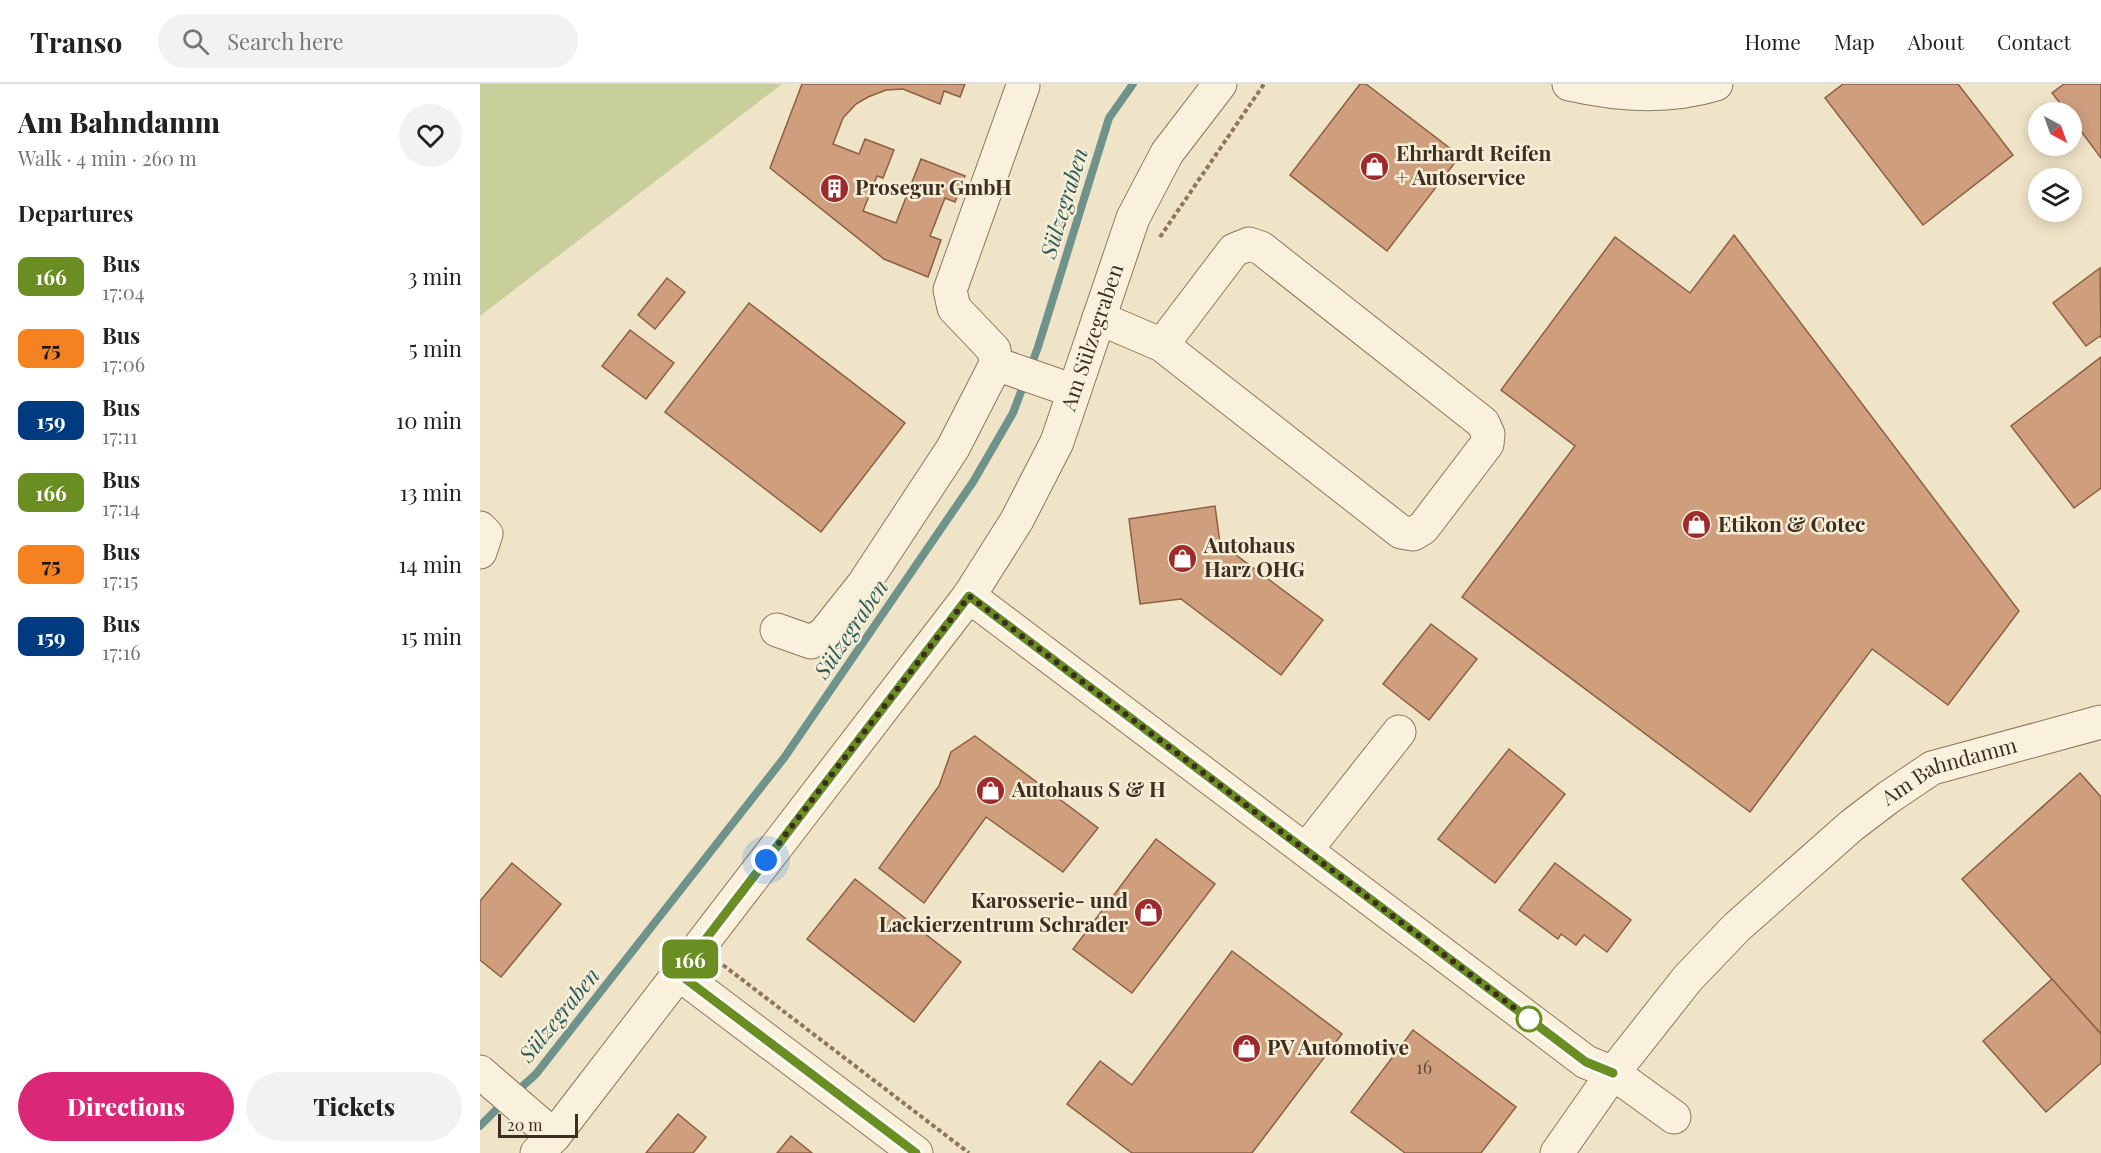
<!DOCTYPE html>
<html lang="en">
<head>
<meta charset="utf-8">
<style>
  :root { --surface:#fff; --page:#f2f2f2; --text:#222; --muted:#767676; --line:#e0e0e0; --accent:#db2777 }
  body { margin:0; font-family:"Playfair Display",serif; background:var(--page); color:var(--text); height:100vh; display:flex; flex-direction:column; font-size:22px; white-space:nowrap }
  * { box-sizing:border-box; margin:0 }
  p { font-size:20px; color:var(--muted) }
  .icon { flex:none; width:33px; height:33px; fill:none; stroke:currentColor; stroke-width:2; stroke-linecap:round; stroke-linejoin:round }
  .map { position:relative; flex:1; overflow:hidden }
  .side { display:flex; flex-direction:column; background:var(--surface); width:480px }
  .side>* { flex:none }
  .badge { padding:0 12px; border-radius:9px; font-size:21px; line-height:39px }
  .needle { width:39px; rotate:139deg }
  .controls { position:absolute; left:1548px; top:18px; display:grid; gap:12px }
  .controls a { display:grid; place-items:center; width:54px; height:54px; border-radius:50%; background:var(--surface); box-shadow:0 3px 15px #0003; font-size:30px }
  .scale { position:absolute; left:18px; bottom:15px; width:80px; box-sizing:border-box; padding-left:6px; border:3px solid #3d2e20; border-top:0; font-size:16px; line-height:21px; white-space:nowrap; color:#3d2e20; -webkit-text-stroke:4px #f7eed8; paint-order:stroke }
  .you { position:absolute; width:30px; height:30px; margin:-15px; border:4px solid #fff; border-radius:50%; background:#1a73e8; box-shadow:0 0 0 9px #1a73e833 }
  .map>.badge { position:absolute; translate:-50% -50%; box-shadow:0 0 0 3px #fff }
  h2 { padding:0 18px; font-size:22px; line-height:54px }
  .round { display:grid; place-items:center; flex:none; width:63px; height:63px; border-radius:32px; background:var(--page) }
  .overview { display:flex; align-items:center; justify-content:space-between; height:102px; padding:0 18px }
  h1 { font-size:28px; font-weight:800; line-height:45px }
  .primary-button { display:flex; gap:12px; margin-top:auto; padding:12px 18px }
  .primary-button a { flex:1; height:69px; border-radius:36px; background:var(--accent); color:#fff; font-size:24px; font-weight:800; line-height:69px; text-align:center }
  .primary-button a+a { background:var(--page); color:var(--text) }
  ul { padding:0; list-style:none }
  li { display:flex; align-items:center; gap:18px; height:72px; padding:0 18px }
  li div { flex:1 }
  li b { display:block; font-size:22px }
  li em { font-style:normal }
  li .badge { min-width:66px; font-weight:700; text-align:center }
  header { display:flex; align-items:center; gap:36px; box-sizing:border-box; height:84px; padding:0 30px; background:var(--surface); border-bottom:2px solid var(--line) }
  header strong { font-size:28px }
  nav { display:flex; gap:33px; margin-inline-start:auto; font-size:21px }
  .search { width:420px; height:54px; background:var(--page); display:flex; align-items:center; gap:15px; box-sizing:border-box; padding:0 21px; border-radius:33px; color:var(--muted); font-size:22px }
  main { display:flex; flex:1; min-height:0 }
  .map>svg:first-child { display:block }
</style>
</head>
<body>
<header>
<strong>Transo</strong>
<div class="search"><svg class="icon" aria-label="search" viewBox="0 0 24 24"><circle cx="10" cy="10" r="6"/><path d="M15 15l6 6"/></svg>Search here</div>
<nav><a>Home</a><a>Map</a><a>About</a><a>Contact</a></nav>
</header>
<main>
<section class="side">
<div class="overview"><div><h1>Am Bahndamm</h1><p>Walk · 4 min · 260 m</p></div><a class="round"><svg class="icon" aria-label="heart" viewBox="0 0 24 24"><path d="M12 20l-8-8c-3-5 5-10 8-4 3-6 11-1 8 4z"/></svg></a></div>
<h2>Departures</h2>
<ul>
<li><span class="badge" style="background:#6b8e23;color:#fff">166</span><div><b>Bus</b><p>17:04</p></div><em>3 min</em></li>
<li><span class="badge" style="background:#f58220;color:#111">75</span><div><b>Bus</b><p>17:06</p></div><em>5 min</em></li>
<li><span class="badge" style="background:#003b80;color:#fff">159</span><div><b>Bus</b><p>17:11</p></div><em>10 min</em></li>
<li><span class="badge" style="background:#6b8e23;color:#fff">166</span><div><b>Bus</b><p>17:14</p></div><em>13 min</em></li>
<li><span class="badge" style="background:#f58220;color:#111">75</span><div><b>Bus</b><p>17:15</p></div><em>14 min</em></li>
<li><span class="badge" style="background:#003b80;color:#fff">159</span><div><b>Bus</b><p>17:16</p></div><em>15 min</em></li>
</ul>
<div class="primary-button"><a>Directions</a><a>Tickets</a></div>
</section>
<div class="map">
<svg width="1621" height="1069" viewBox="0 0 1621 1069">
  <rect width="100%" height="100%" fill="#f0e4c8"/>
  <path fill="#c9cf9b" d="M0 0H302L0 232Z"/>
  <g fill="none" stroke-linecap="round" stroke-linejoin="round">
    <g stroke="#6f938a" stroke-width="8">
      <path d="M550 285 558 263 629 34 653 0"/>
      <path d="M35 1009 56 990 304 674 493 398 533 329 545 297"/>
      <path d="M0 1042 25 1017"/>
    </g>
  </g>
  <g fill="#cf9f7d" stroke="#8d5f41" stroke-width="1.5">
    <path d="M322 0H485L480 13 464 7 460 20 423 5 406 6 388 13 376 20 363 34 353 60 379 70 385 55 414 66 403 94 397 92 383 127 416 139 441 75 485 92 475 118 465 114 450 152 461 156 448 193 404 175 290 84Z"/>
    <path d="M880 0H886L980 72 907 167 810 91Z"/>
    <path d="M1363 0H1478L1533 71 1443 141 1345 14Z"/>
    <path d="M1584 0H1621V74L1592 35V28H1587L1572 9Z"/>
    <path d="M1254 151 1539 527 1468 621 1392 565 1270 728 982 513 1095 362 1021 306 1135 153 1210 209Z"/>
    <path d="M1620 184 1621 254 1620 252 1606 262 1573 219Z"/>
    <path d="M187 194 205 208 175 245 158 231Z"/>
    <path d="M269 219 425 339 341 448 185 328Z"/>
    <path d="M150 246 194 279 166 315 122 282Z"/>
    <path d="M1621 273V404L1594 424 1531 342Z"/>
    <path d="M735 422 740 459 843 536 801 591 701 515 660 520 649 435Z"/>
    <path d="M951 540 997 575 949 636 903 600Z"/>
    <path d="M495 652 618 744 583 788 506 733 444 819 399 784 459 702 471 668Z"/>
    <path d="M1029 665 1085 710 1015 799 958 755Z"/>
    <path d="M1600 689 1621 713V950L1482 795Z"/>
    <path d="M676 755 735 800 652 909 593 865Z"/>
    <path d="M32 779 81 820 21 893 0 876V817Z"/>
    <path d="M1075 779 1151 836 1127 868 1104 851 1096 861 1081 850 1078 855 1039 826Z"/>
    <path d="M375 795 481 878 434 938 327 855Z"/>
    <path d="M752 867 862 950 772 1069H652L587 1020 620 977 652 1001Z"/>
    <path d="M1572 895 1621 950V979L1566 1028 1503 957Z"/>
    <path d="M933 946 1036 1023 1001 1069H925L871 1028Z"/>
    <path d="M198 1030 226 1053 213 1069H166Z"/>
    <path d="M311 1052 332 1069H297Z"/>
  </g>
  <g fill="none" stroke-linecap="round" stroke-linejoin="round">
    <defs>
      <g id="minor">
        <path d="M1089 0C1137 11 1187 15 1236 0"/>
        <path d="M619 234 682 261 754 166 769 160 781 164 1003 339 1008 350 1007 360 943 444 933 450 921 448 682 261"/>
        <path d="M516 280 514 266 474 224 470 206 543 2"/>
        <path d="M0 444 6 450 0 468"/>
        <path d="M489 512 1106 978 1133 989 1194 1033"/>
        <path d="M297 546 331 558 344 550 383 501 473 364 516 280 594 307"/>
        <path d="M826 766 919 648"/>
        <path d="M199 890 436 1069"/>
        <path d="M0 988 74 1052"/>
        <path id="s1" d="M57 1069 74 1052 489 512 537 436 577 358 653 134 687 69 740 0"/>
        <path id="s2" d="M1077 1069 1133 989 1208 894 1257 843 1371 742 1409 713 1452 684 1621 638"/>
      </g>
    </defs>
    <use href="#minor" stroke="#8d765c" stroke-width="35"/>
    <g stroke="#8d765c" stroke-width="4" stroke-dasharray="4.5 3" stroke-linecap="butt">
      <path d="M680 153 784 0"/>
      <path d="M243 881 489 1069"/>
    </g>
    <use href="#minor" stroke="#faf1dc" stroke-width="33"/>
  </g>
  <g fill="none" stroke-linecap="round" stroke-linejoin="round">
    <defs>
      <path id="line" d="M436 1069 199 890 489 512 1106 978 1133 989"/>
    </defs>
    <use href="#line" stroke="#fff" stroke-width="14"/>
    <use href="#line" stroke="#6b8e23" stroke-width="9"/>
    <path stroke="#3d2e20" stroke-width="6" stroke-dasharray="0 10.8" d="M286 776 489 512 1049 935"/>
  </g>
  <defs>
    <symbol id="shop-disc" viewBox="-11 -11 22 22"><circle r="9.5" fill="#9e2a2b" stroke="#f7eed8"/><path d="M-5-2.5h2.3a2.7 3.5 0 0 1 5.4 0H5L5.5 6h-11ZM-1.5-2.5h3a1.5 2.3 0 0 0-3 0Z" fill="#fff"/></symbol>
    <symbol id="building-disc" viewBox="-11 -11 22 22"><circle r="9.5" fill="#9e2a2b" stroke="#f7eed8"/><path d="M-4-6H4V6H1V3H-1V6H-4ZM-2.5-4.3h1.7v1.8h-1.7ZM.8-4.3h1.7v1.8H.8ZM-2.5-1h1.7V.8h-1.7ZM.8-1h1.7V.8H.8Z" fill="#fff"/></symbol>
  </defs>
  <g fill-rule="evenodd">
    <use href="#shop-disc" x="878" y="66" width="33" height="33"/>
    <use href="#building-disc" x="338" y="88" width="33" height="33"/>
    <use href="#shop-disc" x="1200" y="424" width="33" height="33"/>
    <use href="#shop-disc" x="686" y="458" width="33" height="33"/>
    <use href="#shop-disc" x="494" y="690" width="33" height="33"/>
    <use href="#shop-disc" x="652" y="812" width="33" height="33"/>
    <use href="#shop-disc" x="750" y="948" width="33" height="33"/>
  </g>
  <circle fill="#fff" stroke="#6b8e23" stroke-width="3" cx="1049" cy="935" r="12"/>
  <g text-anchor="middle" stroke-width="5" stroke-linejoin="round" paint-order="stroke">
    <g font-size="18" fill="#624a37">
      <text x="944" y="990">16</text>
    </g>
    <g font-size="21" font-weight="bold" fill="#3d2e20" stroke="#f7eed8" text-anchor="start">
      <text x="916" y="77">Ehrhardt Reifen<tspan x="916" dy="24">+ Autoservice</tspan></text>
      <text x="375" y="111">Prosegur GmbH</text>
      <text x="1238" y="448">Etikon &amp; Cotec</text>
      <text x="724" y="469">Autohaus<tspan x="724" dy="24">Harz OHG</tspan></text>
      <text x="532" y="713">Autohaus S &amp; H</text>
      <text x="648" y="824" text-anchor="end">Karosserie- und<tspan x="648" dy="24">Lackierzentrum Schrader</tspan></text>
      <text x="787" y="971">PV Automotive</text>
    </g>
    <g font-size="21" fill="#3d2e20" stroke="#f7eed8">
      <text dy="7" stroke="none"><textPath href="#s1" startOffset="993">Am Sülzegraben</textPath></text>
      <text dy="7" stroke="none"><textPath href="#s2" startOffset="556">Am Bahndamm</textPath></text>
    </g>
    <g font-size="22" font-style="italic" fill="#2f5d5a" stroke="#f7eed8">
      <text transform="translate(584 119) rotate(-73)" y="8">Sülzegraben</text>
      <text transform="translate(371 545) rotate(-56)" y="8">Sülzegraben</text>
      <text transform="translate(79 931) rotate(-51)" y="8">Sülzegraben</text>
    </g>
  </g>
</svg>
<div class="controls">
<a><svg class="needle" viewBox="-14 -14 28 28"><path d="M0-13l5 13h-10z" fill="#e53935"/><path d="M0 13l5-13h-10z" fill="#767676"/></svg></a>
<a><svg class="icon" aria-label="layers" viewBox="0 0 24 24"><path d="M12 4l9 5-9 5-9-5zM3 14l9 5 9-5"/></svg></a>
</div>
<div class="scale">20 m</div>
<div class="you" style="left:286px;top:776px"></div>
<b class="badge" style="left:210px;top:875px;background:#6b8e23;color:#fff">166</b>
</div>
</main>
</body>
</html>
